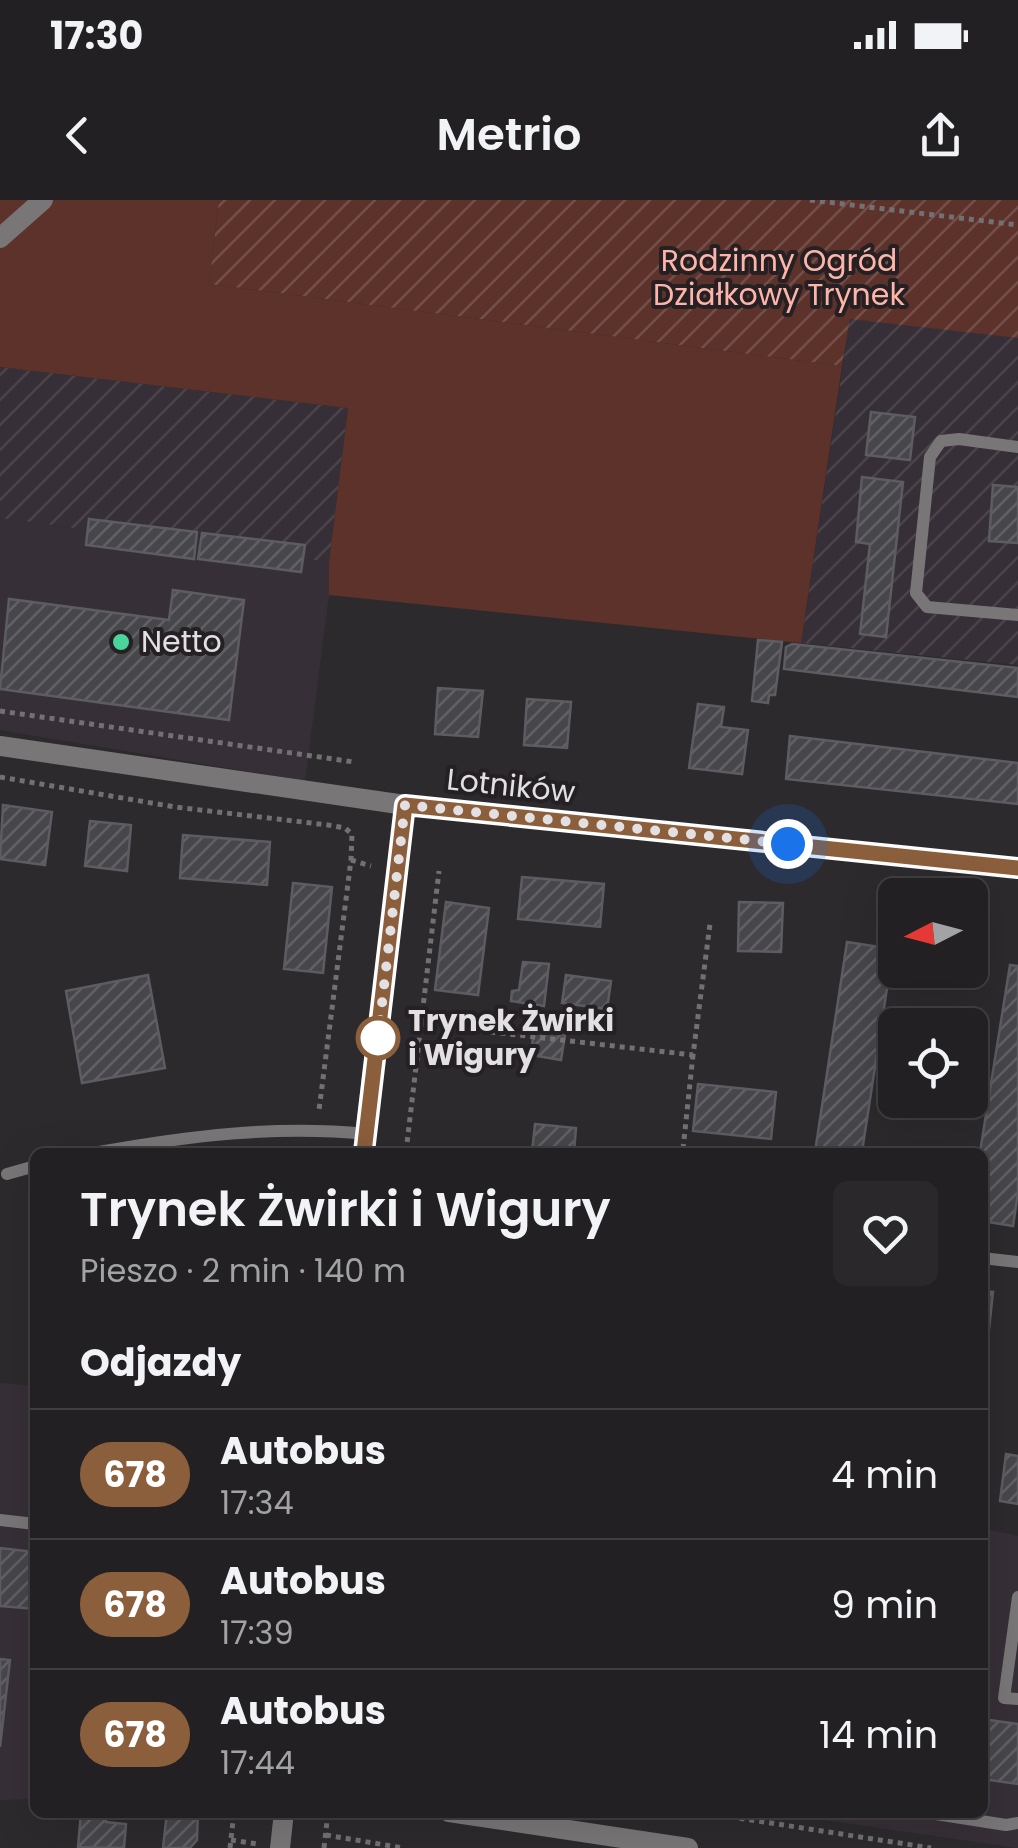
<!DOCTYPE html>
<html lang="pl">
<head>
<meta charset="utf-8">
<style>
  :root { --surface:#222022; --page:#2a282a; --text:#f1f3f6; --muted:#a2a3a5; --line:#3f3e40 }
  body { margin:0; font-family:Poppins,sans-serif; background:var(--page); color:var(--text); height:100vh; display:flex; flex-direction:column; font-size:38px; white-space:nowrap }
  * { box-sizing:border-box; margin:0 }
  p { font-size:32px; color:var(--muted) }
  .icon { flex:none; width:55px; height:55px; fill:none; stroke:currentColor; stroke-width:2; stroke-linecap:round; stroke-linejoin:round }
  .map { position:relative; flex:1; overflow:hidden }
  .drawer { position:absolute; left:30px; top:948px; width:958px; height:670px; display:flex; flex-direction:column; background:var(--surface); border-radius:15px; box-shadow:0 10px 40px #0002,0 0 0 2px var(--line) }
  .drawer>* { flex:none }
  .badge { padding:0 20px; border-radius:32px; font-size:35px; line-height:65px }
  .needle { width:65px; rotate:264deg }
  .buttons { position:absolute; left:878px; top:678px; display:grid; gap:20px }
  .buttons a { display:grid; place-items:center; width:110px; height:110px; border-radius:15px; background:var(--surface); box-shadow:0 10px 40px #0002,0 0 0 2px var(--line); font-size:50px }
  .you { position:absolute; width:50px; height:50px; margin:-25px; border:8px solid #fff; border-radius:50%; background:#1a73e8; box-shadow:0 0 0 15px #1a73e833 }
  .map>.badge { position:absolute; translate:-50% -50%; box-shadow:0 0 0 5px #fff }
  h2 { padding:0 50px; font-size:38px; line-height:90px }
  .round { display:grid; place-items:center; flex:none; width:105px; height:105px; border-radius:15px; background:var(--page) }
  .head { display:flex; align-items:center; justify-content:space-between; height:170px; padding:0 50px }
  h1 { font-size:48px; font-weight:600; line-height:75px }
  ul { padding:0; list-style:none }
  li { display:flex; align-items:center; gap:30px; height:130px; padding:0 50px; border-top:2px solid var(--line) }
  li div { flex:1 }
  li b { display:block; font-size:38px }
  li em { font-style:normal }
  li .badge { min-width:110px; font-weight:700; text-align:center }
  .status { display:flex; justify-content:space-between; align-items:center; height:70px; padding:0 50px; background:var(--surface); direction:ltr }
  .status svg { height:28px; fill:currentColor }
  header { display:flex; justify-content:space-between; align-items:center; height:130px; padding:0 50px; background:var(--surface); font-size:45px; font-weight:600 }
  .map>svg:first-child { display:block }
</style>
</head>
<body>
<div class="status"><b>17:30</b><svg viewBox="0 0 49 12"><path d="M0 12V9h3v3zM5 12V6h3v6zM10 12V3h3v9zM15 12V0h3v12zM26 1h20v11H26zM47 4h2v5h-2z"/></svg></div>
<header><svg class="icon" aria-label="back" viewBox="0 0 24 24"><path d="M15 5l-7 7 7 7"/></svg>Metrio<svg class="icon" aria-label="share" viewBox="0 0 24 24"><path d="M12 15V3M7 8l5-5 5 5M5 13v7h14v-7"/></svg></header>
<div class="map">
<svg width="1018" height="1648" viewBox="0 0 1018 1648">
  <defs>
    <pattern id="industrial-furrows" width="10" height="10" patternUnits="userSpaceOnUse" patternTransform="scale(2.5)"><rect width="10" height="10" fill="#372f37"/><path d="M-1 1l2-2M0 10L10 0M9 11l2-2" fill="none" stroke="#4a434a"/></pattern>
    <pattern id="garden-furrows" width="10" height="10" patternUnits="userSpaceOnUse" patternTransform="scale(2.5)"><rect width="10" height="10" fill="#5c322b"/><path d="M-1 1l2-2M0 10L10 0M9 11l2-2" fill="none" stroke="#734f49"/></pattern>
    <pattern id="building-hatch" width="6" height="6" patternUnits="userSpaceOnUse" patternTransform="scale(2.5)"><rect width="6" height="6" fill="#47464b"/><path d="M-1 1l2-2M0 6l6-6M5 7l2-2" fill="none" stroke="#616065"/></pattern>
  </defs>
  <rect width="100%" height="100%" fill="#2d2a2d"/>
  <g fill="#372f37">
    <path d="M0 318 329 362V395L305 581 0 530Z"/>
    <path d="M0 1183 35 1186V1599L0 1600Z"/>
    <path d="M983 1328 1018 1336V1648L775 1613 982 1612Z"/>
  </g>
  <g fill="url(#industrial-furrows)">
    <path d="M850 118 1018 138V465L801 443Z"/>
    <path d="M0 167 348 208 329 362 0 318Z"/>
  </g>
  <path fill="#5c322b" d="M0 0H219L209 84 842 166 801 443 329 395V362L348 208 0 167Z"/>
  <path fill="url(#garden-furrows)" d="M219 0H1018V138L850 119 842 166 209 84Z"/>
  <g fill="url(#building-hatch)" stroke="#5d5c62" stroke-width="2.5">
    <path d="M871 212 915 217 910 260 866 255Z"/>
    <path d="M862 277 903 282 886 437 860 434 870 344 856 342Z"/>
    <path d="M993 285 1018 287V343L989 341Z"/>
    <path d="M89 319 197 332 194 359 86 345Z"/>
    <path d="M202 333 305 345 301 372 198 359Z"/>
    <path d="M173 390 244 400 229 520 0 489 9 399 169 420Z"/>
    <path d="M758 440 782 442 775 495H769L768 503 752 501Z"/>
    <path d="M792 444 1018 468V497L784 469 786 447Z"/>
    <path d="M438 488 483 491 478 537 435 534Z"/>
    <path d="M527 499 571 502 567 548 524 545Z"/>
    <path d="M698 504 724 507 721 527 748 530 742 574 689 568Z"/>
    <path d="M790 536 1018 563V604L786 579Z"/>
    <path d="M3 605 52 612 45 665 0 659Z"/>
    <path d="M90 621 131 625 127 671 85 666Z"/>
    <path d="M183 635 270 642 267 685 180 678Z"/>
    <path d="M522 677 604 684 600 727 518 719Z"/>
    <path d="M293 683 332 687 323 773 284 769Z"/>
    <path d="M446 702 489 708 478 795 435 790Z"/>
    <path d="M739 702 783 703 781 752 738 751Z"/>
    <path d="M847 742 893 749 862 952H815Z"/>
    <path d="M523 762 549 764 544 806 511 801 512 791 519 790Z"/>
    <path d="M1010 765 1018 766V993L1013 1026 982 1021 980 952Z"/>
    <path d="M148 775 165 868 82 883 66 791Z"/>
    <path d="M566 775 611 781 607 809 562 803Z"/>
    <path d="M534 830 565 835 561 860 531 855Z"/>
    <path d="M698 884 776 892 771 939 693 931Z"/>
    <path d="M535 924 576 928 574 952H532Z"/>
    <path d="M982 1091 993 1092 988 1138H982Z"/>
    <path d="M1006 1254 1018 1256V1304L1000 1301Z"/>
    <path d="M0 1348 35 1352V1409L0 1406Z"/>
    <path d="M0 1459 10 1460 0 1547Z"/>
    <path d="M982 1519 1018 1524V1584L982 1579Z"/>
    <path d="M81 1612 106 1614V1622L126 1624 124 1648 78 1647Z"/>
    <path d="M167 1612H198L197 1640 190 1648H163Z"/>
  </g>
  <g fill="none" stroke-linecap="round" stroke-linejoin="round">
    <g stroke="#737073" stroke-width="5" stroke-dasharray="5 5" stroke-linecap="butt">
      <path d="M810 0 1018 25"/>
      <path d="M0 511 354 562"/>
      <path d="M0 577 175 607 328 625 345 628 352 634 351 660 319 910"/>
      <path d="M351 660 371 666"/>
      <path d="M421 824 693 855 710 724"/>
      <path d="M683 949 693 855"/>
      <path d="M406 952 439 671"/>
      <path d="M700 1612 931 1648"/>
      <path d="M326 1635 403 1648"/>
      <path d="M231 1640 257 1644"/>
      <path d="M230 1648 234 1612"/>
      <path d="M324 1648 328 1612"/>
    </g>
    <g stroke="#797677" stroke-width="12">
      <path d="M1018 247 959 239 941 241 930 257 916 393 927 407 1018 415"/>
      <path d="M99 952C188 936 276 925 366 934"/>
      <path d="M7 974 35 966"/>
      <path d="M982 1058 1018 1062"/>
      <path d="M0 1320 35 1324"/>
      <path d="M1018 1397 1004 1498 1018 1499"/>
      <path d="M923 1612 1006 1625 1018 1623"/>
    </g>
    <g stroke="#797677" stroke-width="20">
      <path d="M0 38 43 0"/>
      <path d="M0 546 405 605 1018 668"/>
      <path d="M363 952 405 605"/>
      <path d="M449 1612 688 1648"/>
      <path d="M280 1648 284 1612"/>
    </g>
  </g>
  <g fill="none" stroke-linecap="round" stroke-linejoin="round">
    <defs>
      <path id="line" d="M364 952 405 605 1018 668"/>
    </defs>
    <use href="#line" stroke="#fff" stroke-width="22"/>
    <use href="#line" stroke="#8b5e3c" stroke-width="15"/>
    <path stroke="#e2e0e2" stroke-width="10" stroke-dasharray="0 18" d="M378 838 405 605 788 644"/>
  </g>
  <circle fill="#4ad49c" stroke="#242024" stroke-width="4" cx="121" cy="442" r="10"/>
  <circle fill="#fff" stroke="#8b5e3c" stroke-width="5" cx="378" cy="838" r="20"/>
  <g text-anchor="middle" stroke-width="8" stroke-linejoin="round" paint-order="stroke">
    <g font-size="30" fill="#feb4a7" stroke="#242024">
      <text x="779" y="71">Rodzinny Ogród<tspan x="779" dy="34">Działkowy Trynek</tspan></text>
    </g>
    <g font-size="30" fill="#e2e0e2" stroke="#242024" text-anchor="start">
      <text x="141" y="452">Netto</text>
    </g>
    <g font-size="30" fill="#e2e0e2" stroke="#242024">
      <text transform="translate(511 586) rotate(6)" y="10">Lotników</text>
    </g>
    <g font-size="30" font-weight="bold" fill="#e2e0e2" stroke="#242024" text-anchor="start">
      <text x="408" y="831">Trynek Żwirki<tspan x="408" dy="34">i Wigury</tspan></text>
    </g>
  </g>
</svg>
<div class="buttons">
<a><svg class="needle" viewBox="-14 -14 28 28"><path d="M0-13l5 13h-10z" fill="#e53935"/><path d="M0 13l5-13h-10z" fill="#a2a3a5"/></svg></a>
<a><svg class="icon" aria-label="locate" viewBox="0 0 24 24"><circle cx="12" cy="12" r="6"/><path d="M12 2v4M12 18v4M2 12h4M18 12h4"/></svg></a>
</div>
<div class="you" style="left:788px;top:644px"></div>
<section class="drawer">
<div class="head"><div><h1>Trynek Żwirki i Wigury</h1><p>Pieszo · 2 min · 140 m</p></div><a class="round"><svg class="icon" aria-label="heart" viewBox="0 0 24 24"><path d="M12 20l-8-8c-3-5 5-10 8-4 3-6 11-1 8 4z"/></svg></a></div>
<h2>Odjazdy</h2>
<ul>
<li><span class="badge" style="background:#8b5e3c;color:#fff">678</span><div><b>Autobus</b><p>17:34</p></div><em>4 min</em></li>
<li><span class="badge" style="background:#8b5e3c;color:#fff">678</span><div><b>Autobus</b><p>17:39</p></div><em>9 min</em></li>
<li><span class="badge" style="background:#8b5e3c;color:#fff">678</span><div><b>Autobus</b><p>17:44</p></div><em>14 min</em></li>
</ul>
</section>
</div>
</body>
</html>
